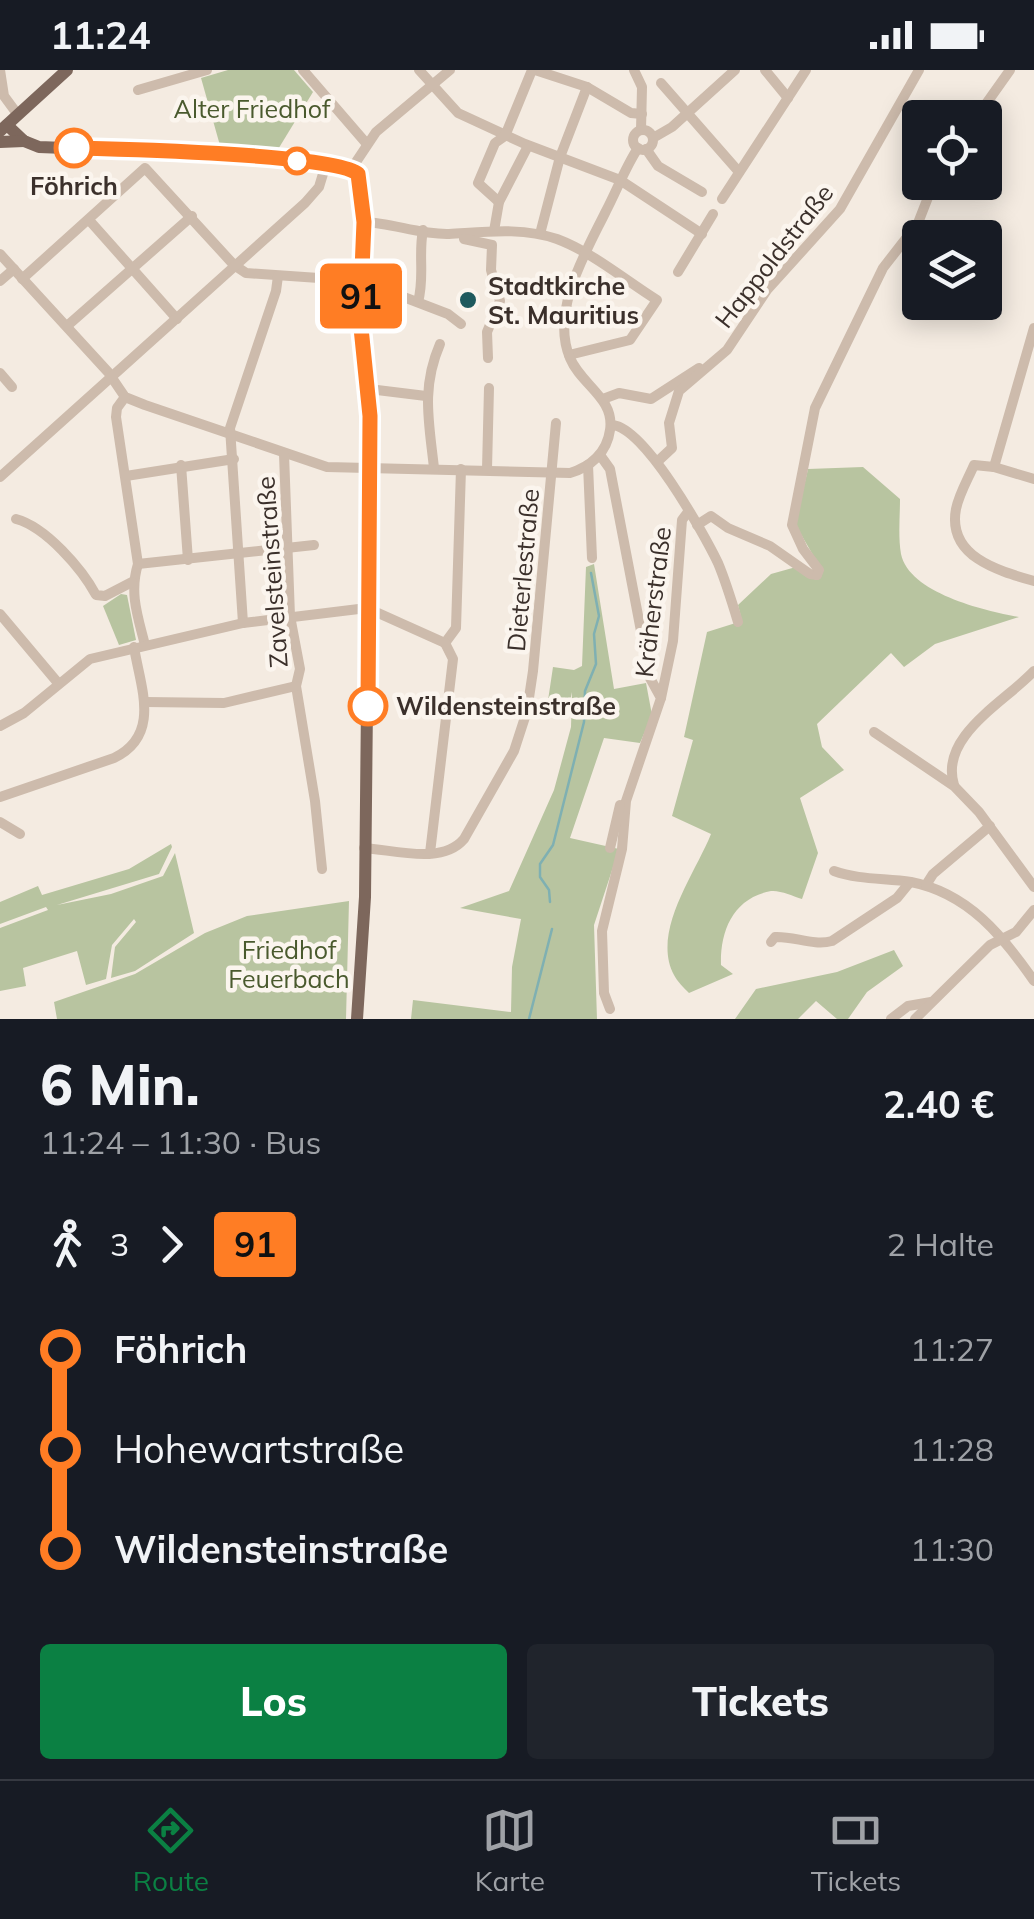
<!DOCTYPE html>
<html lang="de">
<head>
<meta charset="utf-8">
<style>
  :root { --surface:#171b24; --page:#20242c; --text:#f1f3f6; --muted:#9ea1a6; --line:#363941; --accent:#0b8043 }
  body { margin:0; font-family:Mulish,sans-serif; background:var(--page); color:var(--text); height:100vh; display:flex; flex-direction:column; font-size:38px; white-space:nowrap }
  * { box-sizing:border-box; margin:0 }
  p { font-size:32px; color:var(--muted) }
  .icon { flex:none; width:55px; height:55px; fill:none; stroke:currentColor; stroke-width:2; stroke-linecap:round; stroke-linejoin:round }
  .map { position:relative; height:949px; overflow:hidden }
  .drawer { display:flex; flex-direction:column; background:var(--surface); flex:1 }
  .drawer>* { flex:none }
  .badge { padding:0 20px; border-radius:8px; font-size:35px; line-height:65px }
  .controls { position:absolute; left:902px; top:30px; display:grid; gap:20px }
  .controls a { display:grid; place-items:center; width:100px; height:100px; border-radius:10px; background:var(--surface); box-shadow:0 5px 25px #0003; font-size:50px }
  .map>.badge { position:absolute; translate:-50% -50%; box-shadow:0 0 0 5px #fff }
  .legs { display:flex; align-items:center; gap:15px; height:110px; padding:0 40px; font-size:32px }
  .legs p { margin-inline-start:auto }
  .head { display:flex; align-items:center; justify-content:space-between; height:170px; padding:0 40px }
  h1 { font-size:55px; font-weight:800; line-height:75px }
  .action { display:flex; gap:20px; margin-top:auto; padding:20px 40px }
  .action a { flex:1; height:115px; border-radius:10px; background:var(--accent); color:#fff; font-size:40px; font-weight:800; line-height:115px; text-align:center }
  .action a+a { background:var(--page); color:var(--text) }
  ul { padding:0 40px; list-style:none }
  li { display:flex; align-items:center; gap:35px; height:100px; font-size:38px }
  li i { display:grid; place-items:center; width:15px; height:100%; margin:0 12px; background:currentColor }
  li i::after { content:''; width:25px; height:25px; margin:-12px; border:8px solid; border-radius:50%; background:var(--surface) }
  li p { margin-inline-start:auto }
  li:first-child i { background:linear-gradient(#0000 50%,currentColor 0) }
  li:last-child i { background:linear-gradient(currentColor 50%,#0000 0) }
  .status { display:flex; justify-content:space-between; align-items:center; height:70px; padding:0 50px; background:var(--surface); direction:ltr }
  .status svg { height:28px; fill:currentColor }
  .menu { display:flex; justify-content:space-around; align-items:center; height:140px; border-top:2px solid var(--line); background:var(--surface); font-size:28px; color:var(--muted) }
  .menu a { display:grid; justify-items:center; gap:5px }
  .menu .selected { color:var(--accent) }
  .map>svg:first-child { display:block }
</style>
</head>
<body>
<div class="status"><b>11:24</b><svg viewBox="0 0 49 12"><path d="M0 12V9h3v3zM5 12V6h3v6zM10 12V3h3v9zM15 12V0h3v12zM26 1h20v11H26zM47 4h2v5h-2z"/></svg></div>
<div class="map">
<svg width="1034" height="949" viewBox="0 0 1034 949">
  <rect width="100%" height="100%" fill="#f4ebe1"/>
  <g fill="#b8c4a0">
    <path d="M228 0H294L313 22 277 81 221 79 201 8Z"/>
    <path d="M863 397 900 429C900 446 898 467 901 484 909 523 985 541 1019 547L935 574 904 597 891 583 817 654 822 677 844 700 800 728 818 783 802 829C793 826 780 820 771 821 733 828 720 861 721 895L733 904 689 923C684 918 677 911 674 905 651 862 695 804 711 764L672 746 693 670 684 667 707 562 742 551 738 535 771 504 796 497 816 510 817 492 795 454 808 399Z"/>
    <path d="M594 494 614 619 646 613 652 645 640 673 604 668 570 768 619 779 594 855 597 949H411L413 930 511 942 512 897 521 849 460 838 509 821 554 720 571 657 572 622 568 640 547 637 553 597 574 600 582 596 586 497Z"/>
    <path d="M121 524 127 525 136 570 119 575 103 536Z"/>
    <path d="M171 774 172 777 159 804 57 835 111 824 163 806 175 783 194 863 135 901 111 908 115 877 136 852 134 849 112 875 106 909 86 915 77 881 23 898 26 916 0 921V858L48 840 46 837 0 854V832L38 816 42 825 129 799Z"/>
    <path d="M349 831 346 949H57L54 932 135 904 205 863 247 846Z"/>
    <path d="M894 880 903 896 867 922 848 949H837L816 931 798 949H735L756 919 837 902Z"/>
  </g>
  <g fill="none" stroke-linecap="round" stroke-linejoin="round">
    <g stroke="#7fb0b2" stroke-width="2.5">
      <path d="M550 832 549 820 540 807V794L553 775 584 652 585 621 596 594 594 564 599 546 591 503"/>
      <path d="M529 949 552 859"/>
    </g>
    <g stroke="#cdbbac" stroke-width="10">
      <path d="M0 0 4 26 18 45"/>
      <path d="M303 0 366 73"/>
      <path d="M419 0 458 43 525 74 620 110 702 164"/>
      <path d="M535 0 587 17 631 43 642 44"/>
      <path d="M634 0 642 17 641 60"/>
      <path d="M765 0 788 28"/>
      <path d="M661 13 739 102"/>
      <path d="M138 20 207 0"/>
      <path d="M976 48 1010 0"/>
      <circle cx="643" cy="70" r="10"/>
      <path d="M653 68 672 57 735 0"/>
      <path d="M646 79 658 96 702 122"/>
      <path d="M352 98 376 62 450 0"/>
      <path d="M722 129 806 0"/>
      <path d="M499 132 478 113 495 73 505 66 532 0"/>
      <path d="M89 150 177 249"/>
      <path d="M364 152C392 153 421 165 449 164 485 162 522 157 557 169 592 182 625 210 657 230L630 270 569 285"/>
      <path d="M494 161 499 132 528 76"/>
      <path d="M540 164 560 87 587 17"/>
      <path d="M464 169 492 175 491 200 500 231 487 262 488 288"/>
      <path d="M0 184 108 302 125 327 145 335 327 397 570 403C590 397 607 383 610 360 615 328 581 315 570 288 550 241 586 182 606 141 617 120 625 98 638 78"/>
      <path d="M678 202 713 144"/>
      <path d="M22 209 145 98 234 195 246 203 362 211 448 244 461 254"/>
      <path d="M0 211 14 199"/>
      <path d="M418 232C425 207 418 185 423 160"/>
      <path d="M67 256 192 146"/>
      <path d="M1034 258 994 397 1034 409"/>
      <path d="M0 303 12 317"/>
      <path d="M369 319 426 326"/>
      <path d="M125 327 117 338 116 347 138 494C129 523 138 547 145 575"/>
      <path d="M603 329 619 323 651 329 699 298"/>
      <path d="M611 355C643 354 704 464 718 493 726 512 732 532 738 552"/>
      <path d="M284 384 290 546 300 599 296 616 315 731 322 799"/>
      <path d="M600 385 610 399 650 608 661 628 626 731 622 779 602 861 604 923 610 939"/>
      <path d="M657 392 672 378 669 353 679 321 727 280 767 220 840 139 919 0"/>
      <path d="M181 395 188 490"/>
      <path d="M588 395 592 488"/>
      <path d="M994 397 974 395C968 409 959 424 956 439 947 487 999 501 1034 511"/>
      <path d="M434 398C429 352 421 318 440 274"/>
      <path d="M487 399 489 318"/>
      <path d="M126 406 234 389"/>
      <path d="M0 407 305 133 319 117 326 94"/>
      <path d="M16 449C46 457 82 499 96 525L105 526 132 512"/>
      <path d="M697 455 711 446 728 458 770 476 810 504 817 505"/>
      <path d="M138 494 314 475"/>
      <path d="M817 505 819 500 803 479 792 455 815 338 883 198 918 153 934 112"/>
      <path d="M0 544 58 613"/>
      <path d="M243 553 230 358 276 221 278 206"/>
      <path d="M445 573 456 558 461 399"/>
      <path d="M661 628 673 571 682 450 688 442"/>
      <path d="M146 632 224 633 296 616"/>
      <path d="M0 656 24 643 90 589 243 553 367 538 445 573"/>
      <path d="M874 662 954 716 979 742 1034 817"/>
      <path d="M954 715C939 666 1005 632 1034 601"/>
      <path d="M0 727 114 688C162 665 140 616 134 577"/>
      <path d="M0 752 20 764"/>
      <path d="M364 778C395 780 442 795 464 769L514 681 527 641 533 601 556 353"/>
      <path d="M610 778 620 735"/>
      <path d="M430 783 453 589 445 573"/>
      <path d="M834 801C859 810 885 808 911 812 968 823 1003 866 1034 911"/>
      <path d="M926 815 933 804 990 756"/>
      <path d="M771 872 775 867C794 866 813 876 832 871L897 828 910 812"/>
      <path d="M891 949 908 936 931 932"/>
      <path d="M915 949 990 875 1016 862 1034 840"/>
    </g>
    <g stroke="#7d675c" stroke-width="12">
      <path d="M7 55 24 71 39 77 247 85 340 96 352 98 358 103 364 152 360 248 370 346 365 827 357 949"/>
      <path d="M0 61 67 0"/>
      <path d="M0 72 24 71"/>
    </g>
  </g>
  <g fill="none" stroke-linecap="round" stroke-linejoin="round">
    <defs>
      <path id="line-1" d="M74 78C116 79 337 84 358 104L364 152 360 248 370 346 368 636"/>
    </defs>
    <use href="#line-1" stroke="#fff" stroke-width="22"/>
    <use href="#line-1" stroke="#ff7d24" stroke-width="15"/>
  </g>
  <g fill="#fff" stroke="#ff7d24" stroke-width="5">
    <circle cx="74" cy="78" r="18"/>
    <circle cx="297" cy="91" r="12"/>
    <circle cx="368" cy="636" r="18"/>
  </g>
  <circle fill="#1f5a5e" stroke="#fbf5ee" stroke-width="4" cx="468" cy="230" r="10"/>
  <g text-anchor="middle" stroke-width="9" stroke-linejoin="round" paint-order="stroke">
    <g font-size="25" fill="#4a5a2e" stroke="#fbf5ee">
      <text x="252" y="48">Alter Friedhof</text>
      <text x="289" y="889">Friedhof<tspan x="289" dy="29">Feuerbach</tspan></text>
    </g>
    <g font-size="25" font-weight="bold" fill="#3b302b" stroke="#fbf5ee">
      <text x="74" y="125">Föhrich</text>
      <text x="396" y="645" text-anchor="start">Wildensteinstraße</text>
    </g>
    <g font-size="25" fill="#3b302b" stroke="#fbf5ee">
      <text transform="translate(774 186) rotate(-52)" y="9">Happoldstraße</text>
      <text transform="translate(523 500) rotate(-85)" y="9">Dieterlestraße</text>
      <text transform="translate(272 502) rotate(-94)" y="9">Zavelsteinstraße</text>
      <text transform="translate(653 532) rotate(-83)" y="9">Kräherstraße</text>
    </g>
    <g font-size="25" font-weight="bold" fill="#3b302b" stroke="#fbf5ee" text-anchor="start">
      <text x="488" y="225">Stadtkirche<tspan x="488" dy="29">St. Mauritius</tspan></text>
    </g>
  </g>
</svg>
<div class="controls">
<a><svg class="icon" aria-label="locate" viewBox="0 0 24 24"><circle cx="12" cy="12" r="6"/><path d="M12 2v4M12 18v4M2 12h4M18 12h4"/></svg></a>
<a><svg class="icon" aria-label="layers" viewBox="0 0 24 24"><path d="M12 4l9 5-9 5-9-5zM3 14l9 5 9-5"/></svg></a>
</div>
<b class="badge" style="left:361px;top:226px;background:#ff7d24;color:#111">91</b>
</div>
<section class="drawer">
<div class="head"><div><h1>6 Min.</h1><p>11:24 – 11:30 · Bus</p></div><b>2.40 €</b></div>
<div class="legs"><svg class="icon" aria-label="walk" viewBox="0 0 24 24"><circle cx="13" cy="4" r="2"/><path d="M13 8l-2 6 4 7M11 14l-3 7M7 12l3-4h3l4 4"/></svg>3<svg class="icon" aria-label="forward" viewBox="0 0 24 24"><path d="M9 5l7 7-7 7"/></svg><b class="badge" style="background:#ff7d24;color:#111">91</b><p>2 Halte</p></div>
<ul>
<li><i style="color:#ff7d24"></i><b>Föhrich</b><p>11:27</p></li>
<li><i style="color:#ff7d24"></i><span>Hohewartstraße</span><p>11:28</p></li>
<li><i style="color:#ff7d24"></i><b>Wildensteinstraße</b><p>11:30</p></li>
</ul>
<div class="action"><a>Los</a><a>Tickets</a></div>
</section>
<nav class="menu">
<a class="selected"><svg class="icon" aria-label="directions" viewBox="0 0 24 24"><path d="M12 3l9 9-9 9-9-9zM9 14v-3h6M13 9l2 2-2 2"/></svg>Route</a>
<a><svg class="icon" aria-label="map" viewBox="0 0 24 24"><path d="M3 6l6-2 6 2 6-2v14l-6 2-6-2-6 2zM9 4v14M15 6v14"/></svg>Karte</a>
<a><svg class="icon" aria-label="tickets" viewBox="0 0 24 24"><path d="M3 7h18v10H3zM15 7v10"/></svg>Tickets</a>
</nav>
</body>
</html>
